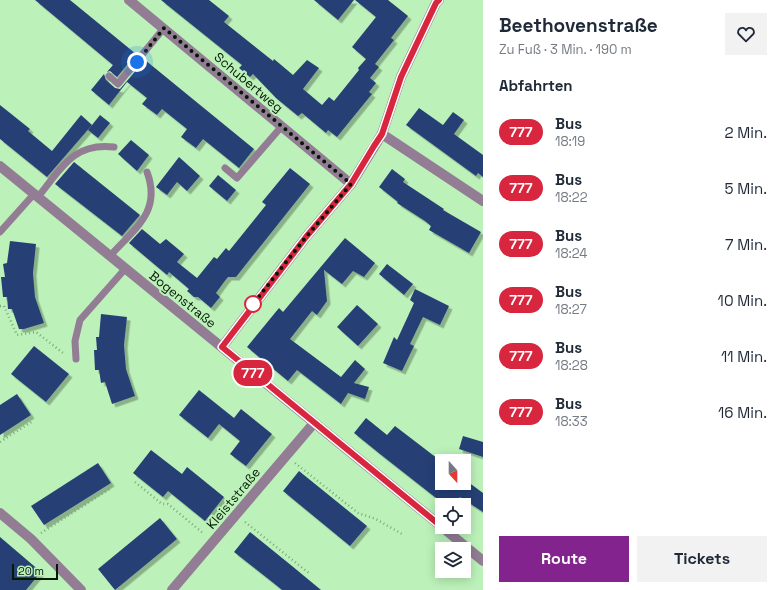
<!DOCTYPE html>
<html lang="de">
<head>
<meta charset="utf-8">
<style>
  :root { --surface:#fff; --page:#f2f2f3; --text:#1f2937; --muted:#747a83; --accent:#83238e }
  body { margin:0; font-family:"Space Grotesk",sans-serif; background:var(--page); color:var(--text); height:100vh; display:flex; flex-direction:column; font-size:15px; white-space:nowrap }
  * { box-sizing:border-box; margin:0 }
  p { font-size:13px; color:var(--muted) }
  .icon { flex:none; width:22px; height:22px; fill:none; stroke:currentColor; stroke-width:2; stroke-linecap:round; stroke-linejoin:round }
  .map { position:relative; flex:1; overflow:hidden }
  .details { display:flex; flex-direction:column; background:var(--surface); width:300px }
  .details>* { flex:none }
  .badge { padding:0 8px; border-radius:13px; font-size:14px; line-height:26px }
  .needle { width:26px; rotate:159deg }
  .controls { position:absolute; left:435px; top:454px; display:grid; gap:8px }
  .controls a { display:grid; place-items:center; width:36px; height:36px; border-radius:0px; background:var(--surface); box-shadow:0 2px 10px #0003; font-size:20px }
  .scale { position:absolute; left:12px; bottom:10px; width:46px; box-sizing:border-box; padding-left:4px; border:2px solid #041804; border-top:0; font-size:11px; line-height:14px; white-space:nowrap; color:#041804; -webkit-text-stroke:3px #bcf2b9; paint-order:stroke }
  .you { position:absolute; width:20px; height:20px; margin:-10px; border:3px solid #fff; border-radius:50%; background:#1a73e8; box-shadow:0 0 0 6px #1a73e833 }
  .map>.badge { position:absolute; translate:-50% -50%; box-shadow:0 0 0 2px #fff }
  h2 { padding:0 16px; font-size:15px; line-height:36px }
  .round { display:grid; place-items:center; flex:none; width:42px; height:42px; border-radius:0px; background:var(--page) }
  .overview { display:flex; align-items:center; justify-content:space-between; height:68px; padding:0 16px }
  h1 { font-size:19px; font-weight:800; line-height:30px }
  .button { display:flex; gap:8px; margin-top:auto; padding:8px 16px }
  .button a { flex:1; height:46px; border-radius:0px; background:var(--accent); color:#fff; font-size:16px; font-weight:800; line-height:46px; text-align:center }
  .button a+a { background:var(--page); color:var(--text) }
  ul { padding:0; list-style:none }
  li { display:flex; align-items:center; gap:12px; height:56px; padding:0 16px }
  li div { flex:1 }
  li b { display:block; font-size:15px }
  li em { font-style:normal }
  li .badge { min-width:44px; font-weight:700; text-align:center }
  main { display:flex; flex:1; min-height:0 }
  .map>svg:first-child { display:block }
</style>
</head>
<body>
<main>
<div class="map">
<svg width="483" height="590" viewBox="0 0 483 590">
  <defs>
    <filter id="shadow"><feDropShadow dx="3.5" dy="3.5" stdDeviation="0" flood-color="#0004"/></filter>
  </defs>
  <rect width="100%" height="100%" fill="#bcf2b9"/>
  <g fill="#284176" filter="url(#shadow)">
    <path d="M35 0H70L136 54 117 77 110 71 107 72 113 65Z"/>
    <path d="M161 0H209L229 16 224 22 273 61 274 59 293 75 307 60 319 68 303 89 322 105 329 97 334 101 359 70 358 68 366 59 352 47 376 17 355 0H388L408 16 391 38 394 40 375 64 379 67 370 78 376 83 369 92 372 94 337 137 328 130 326 133 302 113 298 116 276 98 253 74 250 77 239 68 242 65Z"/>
    <path d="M314 0H354L338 20Z"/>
    <path d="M145 60 254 149 239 168 203 139 196 148 181 137 187 129 162 109 157 115 142 104 147 98 127 82 109 105 91 90 104 74 106 80 115 88 120 89Z"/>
    <path d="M0 105 30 129 28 131 52 151 81 115 92 125 47 177 0 139Z"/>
    <path d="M419 108 443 125 453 112 464 120 454 134 483 155V177L478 173 476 176 406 125Z"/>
    <path d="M100 115 110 123 98 138 88 130Z"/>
    <path d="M131 140 149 155 137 171 118 154Z"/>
    <path d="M179 157 200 176 187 191 177 182 167 195 156 187Z"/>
    <path d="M74 162 140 215 122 236 55 184Z"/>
    <path d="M290 168 310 184 236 277H228L224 282 216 293 220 297 211 308 198 297H194L187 291 189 289 169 272 167 275 129 243 142 229 160 244 166 239 184 254 177 262 197 278 214 257 217 259 226 248 229 251 266 205 262 202Z"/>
    <path d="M392 169 405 179 403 182 444 209 443 210 481 232 469 253 429 230 431 226 425 221 397 203 398 202 379 187Z"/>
    <path d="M218 175 236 190 227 201 209 186Z"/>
    <path d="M345 238 375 263 364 277 353 271 342 284 324 270 327 301 317 315 312 311 290 339 341 377 355 360 365 369 354 383 369 387 365 399 348 393 341 404 297 370 288 381 247 347 279 308 283 312Z"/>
    <path d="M10 241 36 244 33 273 35 297 44 323 24 329H19L12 309H8L7 297H3L1 277H5L3 264 7 263Z"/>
    <path d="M387 264 413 284 404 295 379 274Z"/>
    <path d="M415 289 449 306 440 325 423 317 410 344 414 346 402 371 383 363 394 337 397 340 414 303 410 300Z"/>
    <path d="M357 305 378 324 358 346 337 327Z"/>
    <path d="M101 314 127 317 124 345 126 369 135 396 112 404 105 382 101 383 99 370H95L94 350H97L96 337H99Z"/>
    <path d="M34 346 69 374 46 402 11 374Z"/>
    <path d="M199 390 234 418 241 409 272 434 246 466 230 454 240 441 219 424 208 438 179 415Z"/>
    <path d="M17 394 31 415 0 435V405Z"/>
    <path d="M366 418 387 435 395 426 442 462V483H464V479L483 493V512L460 497 453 505H445L380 454 354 433Z"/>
    <path d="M463 436 483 442V457L459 449Z"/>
    <path d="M151 450 182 474 187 467 224 497 205 521 168 491 163 497 133 473Z"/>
    <path d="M98 463 111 483 44 525 31 506Z"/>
    <path d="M299 471 367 526 350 546 283 491Z"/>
    <path d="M160 518 177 539 115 590 98 569Z"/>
    <path d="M250 532 292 566 321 590H282L276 585 234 552Z"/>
    <path d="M0 537 41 572 26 590H0Z"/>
  </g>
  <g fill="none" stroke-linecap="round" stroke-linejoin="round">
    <g stroke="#7ea87c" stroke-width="2.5" stroke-dasharray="1 3" stroke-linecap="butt">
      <path d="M0 306H4L17 335 36 332 63 353"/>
      <path d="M0 442 33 421"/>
      <path d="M295 463 358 513 376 519 402 534"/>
      <path d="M135 482 162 504H168L204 534"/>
      <path d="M245 522 310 574"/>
      <path d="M41 533 111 488"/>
    </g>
    <g stroke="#937d95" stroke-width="7">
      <path d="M109 76 118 84 164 28"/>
      <path d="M225 168 237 178 282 126"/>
      <path d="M38 197C61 169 73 142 114 147"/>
      <path d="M0 232 34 194"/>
      <path d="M110 256C134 229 162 212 147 172"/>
      <path d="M76 359 75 341 80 320 125 269"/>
    </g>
    <g stroke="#937d95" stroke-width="10">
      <path d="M129 0 351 184"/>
      <path d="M382 134 483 201"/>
      <path d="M0 166 442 527"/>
      <path d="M222 347 306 237 351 184 382 134 401 77 436 3 439 0"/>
      <path d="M0 513 31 539 81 590"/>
      <path d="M442 527 483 561"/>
      <path d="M172 590 314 423"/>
    </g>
  </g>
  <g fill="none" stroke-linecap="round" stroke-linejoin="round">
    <defs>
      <path id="line" d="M439 0 436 3 401 77 382 134 374 146 351 184 306 237 222 347 442 527"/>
    </defs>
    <use href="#line" stroke="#fff" stroke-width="9"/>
    <use href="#line" stroke="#d7263d" stroke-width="6"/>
    <path stroke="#041804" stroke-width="4" stroke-dasharray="0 7.2" d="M137 62 164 28 351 184 306 237 253 304"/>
  </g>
  <circle fill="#fff" stroke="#d7263d" stroke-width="2" cx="253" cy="304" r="8"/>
  <g text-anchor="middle" stroke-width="4" stroke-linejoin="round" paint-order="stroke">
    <g font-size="13" fill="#041804" stroke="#bcf2b9">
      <text transform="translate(249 82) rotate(40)" y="5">Schubertweg</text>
      <text transform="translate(183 299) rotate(39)" y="5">Bogenstraße</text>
      <text transform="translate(233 498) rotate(-50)" y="5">Kleiststraße</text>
    </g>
  </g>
</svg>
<div class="controls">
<a><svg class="needle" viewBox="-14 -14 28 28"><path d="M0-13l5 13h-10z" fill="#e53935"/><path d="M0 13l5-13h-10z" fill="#747a83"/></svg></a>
<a><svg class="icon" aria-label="locate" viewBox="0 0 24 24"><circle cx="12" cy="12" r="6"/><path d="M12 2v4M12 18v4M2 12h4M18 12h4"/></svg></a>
<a><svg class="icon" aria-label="layers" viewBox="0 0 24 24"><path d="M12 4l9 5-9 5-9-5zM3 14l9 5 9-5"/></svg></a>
</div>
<div class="scale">20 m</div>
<div class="you" style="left:137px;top:62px"></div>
<b class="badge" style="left:253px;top:373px;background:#d7263d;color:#fff">777</b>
</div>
<section class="details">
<div class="overview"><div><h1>Beethovenstraße</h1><p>Zu Fuß · 3 Min. · 190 m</p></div><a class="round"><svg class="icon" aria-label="heart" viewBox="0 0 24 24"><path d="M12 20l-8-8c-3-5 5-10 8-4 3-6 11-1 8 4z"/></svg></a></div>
<h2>Abfahrten</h2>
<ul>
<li><span class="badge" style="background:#d7263d;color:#fff">777</span><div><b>Bus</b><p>18:19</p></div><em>2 Min.</em></li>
<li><span class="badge" style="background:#d7263d;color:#fff">777</span><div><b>Bus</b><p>18:22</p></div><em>5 Min.</em></li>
<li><span class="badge" style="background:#d7263d;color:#fff">777</span><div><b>Bus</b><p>18:24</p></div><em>7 Min.</em></li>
<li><span class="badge" style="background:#d7263d;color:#fff">777</span><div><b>Bus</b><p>18:27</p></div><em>10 Min.</em></li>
<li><span class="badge" style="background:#d7263d;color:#fff">777</span><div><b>Bus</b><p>18:28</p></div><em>11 Min.</em></li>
<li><span class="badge" style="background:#d7263d;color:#fff">777</span><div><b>Bus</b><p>18:33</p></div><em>16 Min.</em></li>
</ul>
<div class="button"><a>Route</a><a>Tickets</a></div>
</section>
</main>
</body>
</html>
